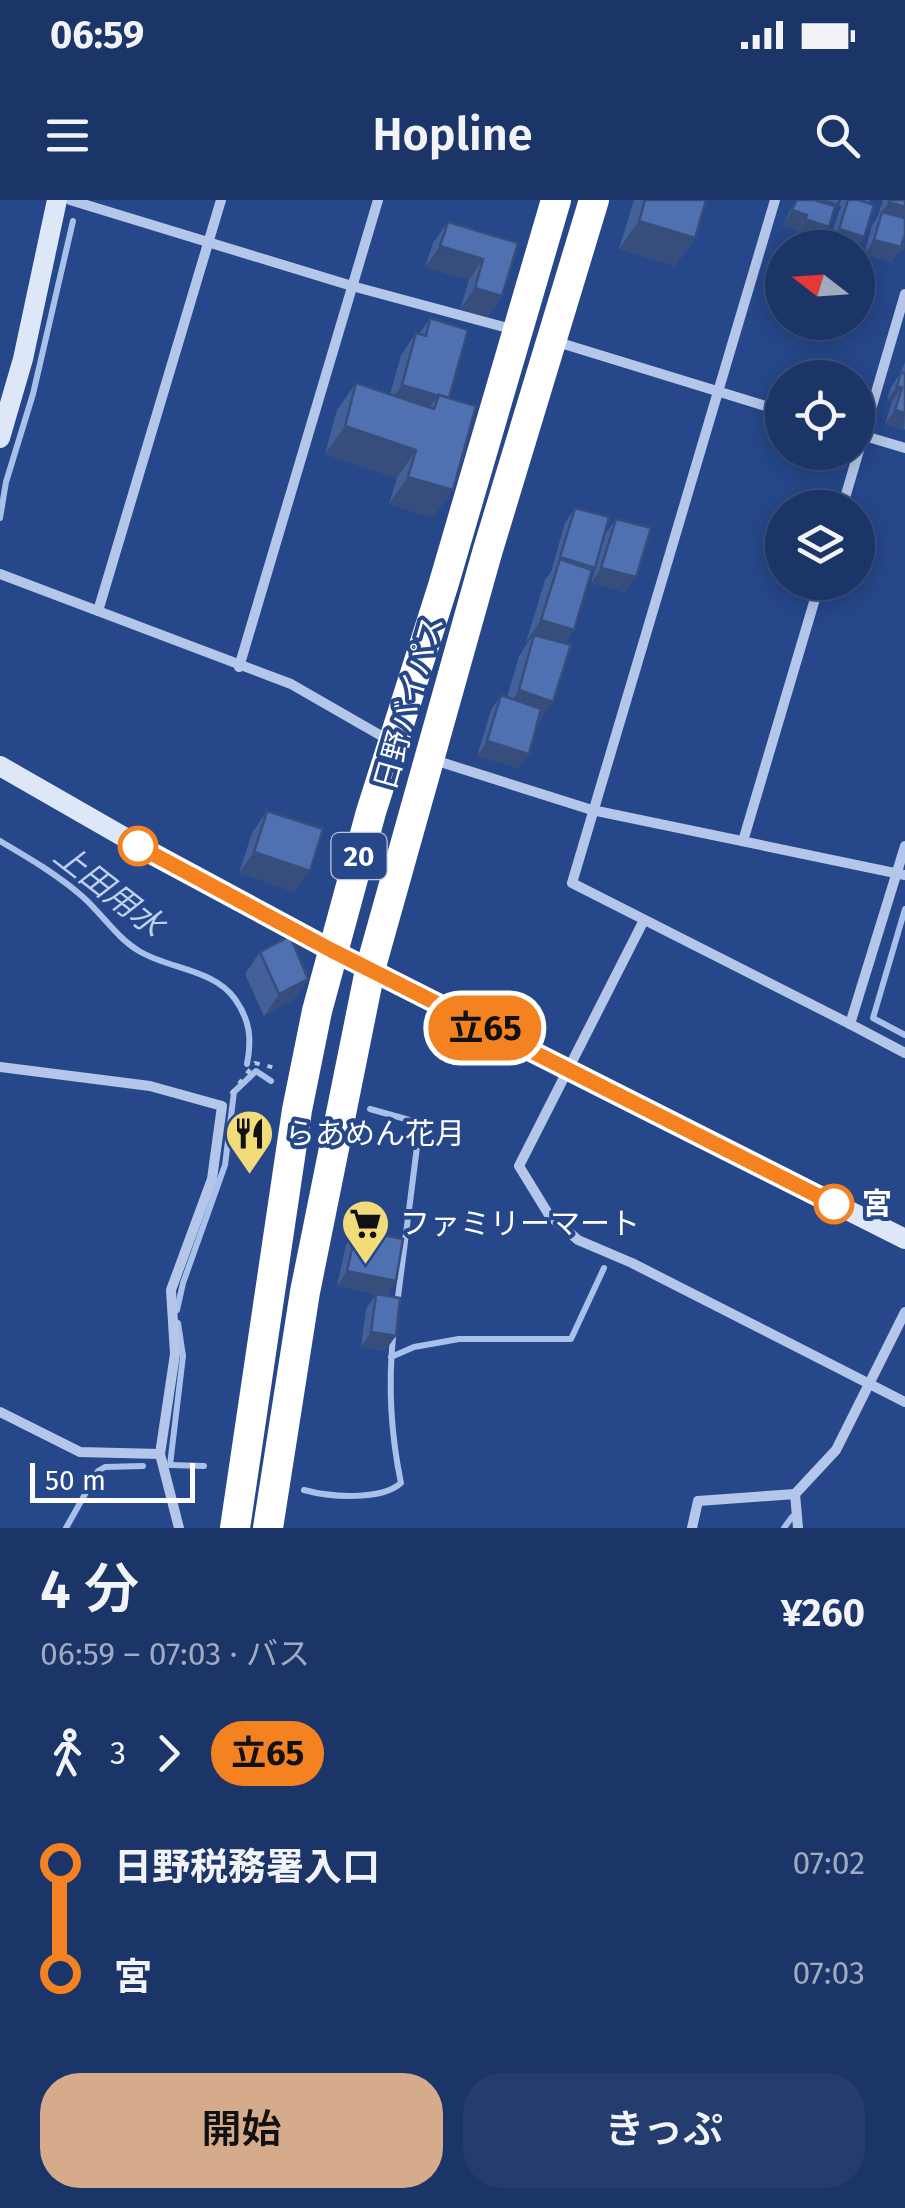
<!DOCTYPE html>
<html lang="ja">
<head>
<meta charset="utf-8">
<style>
  :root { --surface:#1c3568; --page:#253d6e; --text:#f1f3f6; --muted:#a0abc0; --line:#3a507c; --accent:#d6ab8b }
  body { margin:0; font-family:"Fira Sans","Noto Sans JP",sans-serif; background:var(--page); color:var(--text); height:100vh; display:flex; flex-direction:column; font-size:38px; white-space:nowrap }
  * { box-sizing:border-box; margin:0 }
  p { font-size:32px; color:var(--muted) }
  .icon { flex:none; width:55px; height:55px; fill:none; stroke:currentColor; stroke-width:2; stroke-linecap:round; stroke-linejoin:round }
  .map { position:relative; height:1328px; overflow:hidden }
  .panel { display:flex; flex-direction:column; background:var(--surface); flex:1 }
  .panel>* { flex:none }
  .badge { padding:0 20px; border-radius:32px; font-size:35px; line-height:65px }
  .needle { width:65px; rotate:287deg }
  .buttons { position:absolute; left:765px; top:30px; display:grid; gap:20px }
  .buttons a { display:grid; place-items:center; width:110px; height:110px; border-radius:50%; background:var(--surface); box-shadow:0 5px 25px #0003,0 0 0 2px var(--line); font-size:50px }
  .scale { position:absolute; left:30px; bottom:25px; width:165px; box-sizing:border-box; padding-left:10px; border:5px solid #fff; border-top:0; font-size:28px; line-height:35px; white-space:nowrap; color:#fff; -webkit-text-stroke:8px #26478a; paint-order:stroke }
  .map>.badge { position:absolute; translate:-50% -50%; box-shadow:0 0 0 5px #fff }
  .legs { display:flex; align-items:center; gap:15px; height:110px; padding:0 40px; font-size:32px }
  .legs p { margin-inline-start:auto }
  .overview { display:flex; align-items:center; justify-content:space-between; height:170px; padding:0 40px }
  h1 { font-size:55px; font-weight:600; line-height:75px }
  .cta { display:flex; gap:20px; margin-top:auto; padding:20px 40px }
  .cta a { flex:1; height:115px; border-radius:40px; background:var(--accent); color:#111; font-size:40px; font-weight:600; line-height:115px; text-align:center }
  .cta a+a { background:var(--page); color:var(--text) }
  ul { padding:0 40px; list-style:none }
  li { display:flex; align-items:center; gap:35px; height:110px; font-size:38px }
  li i { display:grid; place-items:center; width:15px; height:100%; margin:0 12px; background:currentColor }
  li i::after { content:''; width:25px; height:25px; margin:-12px; border:8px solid; border-radius:50%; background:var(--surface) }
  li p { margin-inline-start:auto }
  li:first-child i { background:linear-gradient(#0000 50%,currentColor 0) }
  li:last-child i { background:linear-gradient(currentColor 50%,#0000 0) }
  .status { display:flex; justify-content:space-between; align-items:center; height:70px; padding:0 50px; background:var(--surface); direction:ltr }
  .status svg { height:28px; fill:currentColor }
  header { display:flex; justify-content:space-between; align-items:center; height:130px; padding:0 40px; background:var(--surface); font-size:45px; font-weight:600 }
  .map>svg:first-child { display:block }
</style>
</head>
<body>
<div class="status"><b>06:59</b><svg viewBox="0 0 49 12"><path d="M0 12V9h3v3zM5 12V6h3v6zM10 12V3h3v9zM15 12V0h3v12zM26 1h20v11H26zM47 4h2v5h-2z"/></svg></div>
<header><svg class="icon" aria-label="menu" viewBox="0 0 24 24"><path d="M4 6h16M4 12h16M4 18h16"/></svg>Hopline<svg class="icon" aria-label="search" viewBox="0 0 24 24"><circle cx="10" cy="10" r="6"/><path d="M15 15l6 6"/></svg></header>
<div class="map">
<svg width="905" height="1328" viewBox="0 0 905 1328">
  <rect width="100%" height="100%" fill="#26478a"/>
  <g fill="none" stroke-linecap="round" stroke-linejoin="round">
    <g stroke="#a8c0ea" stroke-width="6">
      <path d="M0 318 6 282 33 194 73 21"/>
      <path d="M0 641C29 658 58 675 83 697 102 714 117 738 139 751 168 769 214 769 235 799 250 820 252 839 247 864"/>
      <path d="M905 709 873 818 905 835"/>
      <path d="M370 909 420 923 397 1105"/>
      <path d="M177 1110 183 1083 225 965 234 892 256 871 271 881"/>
      <path d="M391 1157 414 1147 459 1139H571L604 1068"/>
      <path d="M170 1265 183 1156 178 1123"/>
      <path d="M170 1265 204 1266"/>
      <path d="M304 1290C329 1297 381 1301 401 1283 391 1235 388 1187 393 1137"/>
      <path d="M66 1328 98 1271 105 1267 143 1266"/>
      <path d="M784 1328 792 1317"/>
    </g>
    <path stroke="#b4c6e9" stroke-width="4" stroke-dasharray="5 8" stroke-linecap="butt" d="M231 894 255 863 280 869"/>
    <g stroke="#b4c6e9" stroke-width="10">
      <path d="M70 0 352 86 515 130"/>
      <path d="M775 0 572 683 850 824 905 646"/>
      <path d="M554 141 782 211"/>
      <path d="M858 234 905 248"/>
      <path d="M842 308 905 94"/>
      <path d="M0 374 291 484 392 542"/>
      <path d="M98 411 221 0"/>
      <path d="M239 467 378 0"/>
      <path d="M431 559 592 610 905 675"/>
      <path d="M743 641 820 382"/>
      <path d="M643 722 519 966 549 1015 578 1040 632 1063 905 1202"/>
      <path d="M850 824 905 853"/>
      <path d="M0 867 150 886 222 906 212 979 171 1090 175 1154 160 1254 179 1328"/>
      <path d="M0 1212 80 1252 160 1254"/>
      <path d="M795 1294 798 1328"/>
      <path d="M692 1328 698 1301 795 1294 836 1250 905 1112"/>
    </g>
    <g stroke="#dee7f8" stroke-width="20">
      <path d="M0 238 23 159 57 0"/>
      <path d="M0 566 171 664 331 750 905 1039"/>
    </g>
    <g stroke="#fff" stroke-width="30">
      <path d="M235 1328 297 910 317 811 371 612 443 386 556 0"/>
      <path d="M268 1328 305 1092 370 770 487 353 594 0"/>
    </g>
  </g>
  <g fill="#446098">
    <path d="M634 0H706L695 38 675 66 619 49Z"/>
    <path d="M796 0H839L818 41 795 34 797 30 782 25Z"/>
    <path d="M841 0H870L857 48H840L829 44 839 11 842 7 839 6Z"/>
    <path d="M883 0H905L900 53H897L891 62 864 54 872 26 878 16Z"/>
    <path d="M448 22 518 43 502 96 487 117 460 109 469 80 425 67 433 43Z"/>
    <path d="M430 118 449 198 433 318 389 304 397 278 325 254 337 210 356 183 390 194 401 155 416 133 419 134Z"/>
    <path d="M905 162V229L904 230 885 224 892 202 887 201 891 187 901 172Z"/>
    <path d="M575 308 595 368 591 374 574 430 565 444 538 523 529 554 519 568 477 556 491 510 501 495 507 497 519 456 528 442H526L545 380 551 372 565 323Z"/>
    <path d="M616 319 625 392 591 383 606 333Z"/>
    <path d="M267 611 295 692 239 673 252 633Z"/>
    <path d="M260 752 308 779 293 800 264 816 245 774Z"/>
    <path d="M356 1030 396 1081 386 1096 337 1086 346 1045Z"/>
    <path d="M376 1094 385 1151 361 1147 366 1109Z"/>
  </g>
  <g fill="#374e7c">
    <path d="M801 0H827L838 4 828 18Z"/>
    <path d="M889 2 905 7V25L882 12Z"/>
    <path d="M792 10 807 15 797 30 782 25Z"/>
    <path d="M805 19 829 27 818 41 795 34Z"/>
    <path d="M639 21 695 38 675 66 619 49Z"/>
    <path d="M839 29 864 37 857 48H840L829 44Z"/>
    <path d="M904 37 905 47 900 53H897L891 62 864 54 874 40Z"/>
    <path d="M440 46 483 59 469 80 425 67Z"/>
    <path d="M475 88 502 96 487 117 460 109Z"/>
    <path d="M402 185 438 196 423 217 387 206Z"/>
    <path d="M897 186 902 188 892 202 887 201Z"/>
    <path d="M895 210 905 213 904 230 885 224Z"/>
    <path d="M345 226 416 250 397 278 325 254Z"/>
    <path d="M408 277 453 290 433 318 389 304Z"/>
    <path d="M601 368 636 377 625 392 591 383Z"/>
    <path d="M541 420 574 430 559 452 534 435 528 442H526Z"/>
    <path d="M519 490 553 502 539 523 504 511Z"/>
    <path d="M487 541 529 554 519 568 477 556Z"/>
    <path d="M254 652 310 671 295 692 239 673Z"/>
    <path d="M308 779 293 800 264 816 279 794Z"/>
    <path d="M347 1071 396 1081 386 1096 337 1086Z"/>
    <path d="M371 1132 396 1136 385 1151 361 1147Z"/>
  </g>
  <g fill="#4f70b1" stroke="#374e7c" stroke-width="2.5">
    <path d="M645 0H706L695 38 639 21Z"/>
    <path d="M797 0H814L835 6 829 27 805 19 807 15 792 10Z"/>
    <path d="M848 0H859L874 5 864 37 839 29Z"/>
    <path d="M889 0H905V7L889 2Z"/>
    <path d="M882 12 905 18V37H904L901 47 874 40Z"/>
    <path d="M448 22 518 43 502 96 475 88 483 59 440 46Z"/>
    <path d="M430 118 468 130 449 198 439 195V196L402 185 416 133 426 136Z"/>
    <path d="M901 172 905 174V213L895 210 902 188 897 186Z"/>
    <path d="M356 183 434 209 439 195 476 206 453 290 408 277 416 250 345 226Z"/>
    <path d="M575 308 609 317 595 368 560 357Z"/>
    <path d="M616 319 651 328 636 377 601 368Z"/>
    <path d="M560 359 592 370 574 430 541 420Z"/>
    <path d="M534 435 571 445 553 502 519 490Z"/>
    <path d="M501 495 541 509 529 554 487 541Z"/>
    <path d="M267 611 323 629 310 671 254 652Z"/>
    <path d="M290 736 308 779 279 794 260 752Z"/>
    <path d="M356 1030 403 1039 396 1081 347 1071Z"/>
    <path d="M376 1094 400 1098 396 1136 371 1132Z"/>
  </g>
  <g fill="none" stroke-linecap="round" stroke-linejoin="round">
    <defs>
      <path id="line-1" d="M138 646 331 750 834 1004"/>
    </defs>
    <use href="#line-1" stroke="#fff" stroke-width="22"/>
    <use href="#line-1" stroke="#f58220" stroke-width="15"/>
  </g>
  <defs>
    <symbol id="restaurant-pin" viewBox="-11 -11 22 30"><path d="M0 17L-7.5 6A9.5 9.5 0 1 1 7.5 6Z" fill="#f2dc79" stroke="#26478a"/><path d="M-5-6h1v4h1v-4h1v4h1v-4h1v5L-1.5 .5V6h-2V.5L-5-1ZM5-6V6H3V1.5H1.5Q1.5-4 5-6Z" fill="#111"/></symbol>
    <symbol id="supermarket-pin" viewBox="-11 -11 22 30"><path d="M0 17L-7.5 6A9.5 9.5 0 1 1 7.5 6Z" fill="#f2dc79" stroke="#26478a"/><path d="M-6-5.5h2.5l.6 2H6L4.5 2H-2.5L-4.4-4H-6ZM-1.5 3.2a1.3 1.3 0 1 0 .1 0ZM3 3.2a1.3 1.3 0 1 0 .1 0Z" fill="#111"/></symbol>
  </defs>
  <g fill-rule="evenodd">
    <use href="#restaurant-pin" x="222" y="906" width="55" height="75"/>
    <use href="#supermarket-pin" x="338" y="996" width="55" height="75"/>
  </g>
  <g fill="#fff" stroke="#f58220" stroke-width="5">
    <circle cx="138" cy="646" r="18"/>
    <circle cx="834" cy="1004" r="18"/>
  </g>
  <g text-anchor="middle" stroke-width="8" stroke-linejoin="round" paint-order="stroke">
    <rect fill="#26478a" stroke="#bec8dc" stroke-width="2.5" x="331.5" y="633" width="55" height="46" rx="8"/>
    <g font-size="28" font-weight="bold" fill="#fff">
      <text x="359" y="666">20</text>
    </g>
    <g font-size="30" fill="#fff" stroke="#26478a">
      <text transform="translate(409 503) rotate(-74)" y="10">日野バイパス</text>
    </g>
    <g font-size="30" fill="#fff" stroke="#26478a" text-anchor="start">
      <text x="285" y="944">らあめん花月</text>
      <text x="400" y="1034">ファミリーマート</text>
    </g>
    <g font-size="30" font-weight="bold" fill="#fff" stroke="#26478a" text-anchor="start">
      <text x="862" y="1014">宮</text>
    </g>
    <g font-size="32" font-style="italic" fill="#bfd1f1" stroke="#26478a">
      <text transform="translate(109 690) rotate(38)" y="11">上田用水</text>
    </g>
  </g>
</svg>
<div class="buttons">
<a><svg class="needle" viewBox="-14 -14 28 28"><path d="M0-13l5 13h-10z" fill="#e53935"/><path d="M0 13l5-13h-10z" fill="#a0abc0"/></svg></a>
<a><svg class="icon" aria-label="locate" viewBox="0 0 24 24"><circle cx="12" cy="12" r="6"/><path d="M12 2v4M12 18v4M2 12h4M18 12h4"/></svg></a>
<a><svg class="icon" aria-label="layers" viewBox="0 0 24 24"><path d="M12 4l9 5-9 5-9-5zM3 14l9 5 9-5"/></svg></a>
</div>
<div class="scale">50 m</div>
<b class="badge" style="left:485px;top:828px;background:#f58220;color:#111">立65</b>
</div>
<section class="panel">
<div class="overview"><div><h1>4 分</h1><p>06:59 – 07:03 · バス</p></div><b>¥260</b></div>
<div class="legs"><svg class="icon" aria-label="walk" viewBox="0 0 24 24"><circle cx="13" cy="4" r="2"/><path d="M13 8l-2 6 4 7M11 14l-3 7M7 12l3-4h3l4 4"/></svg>3<svg class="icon" aria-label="forward" viewBox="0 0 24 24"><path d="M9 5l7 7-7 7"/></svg><b class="badge" style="background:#f58220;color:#111">立65</b></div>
<ul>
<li><i style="color:#f58220"></i><b>日野税務署入口</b><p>07:02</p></li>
<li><i style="color:#f58220"></i><b>宮</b><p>07:03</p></li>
</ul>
<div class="cta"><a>開始</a><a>きっぷ</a></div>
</section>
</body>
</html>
